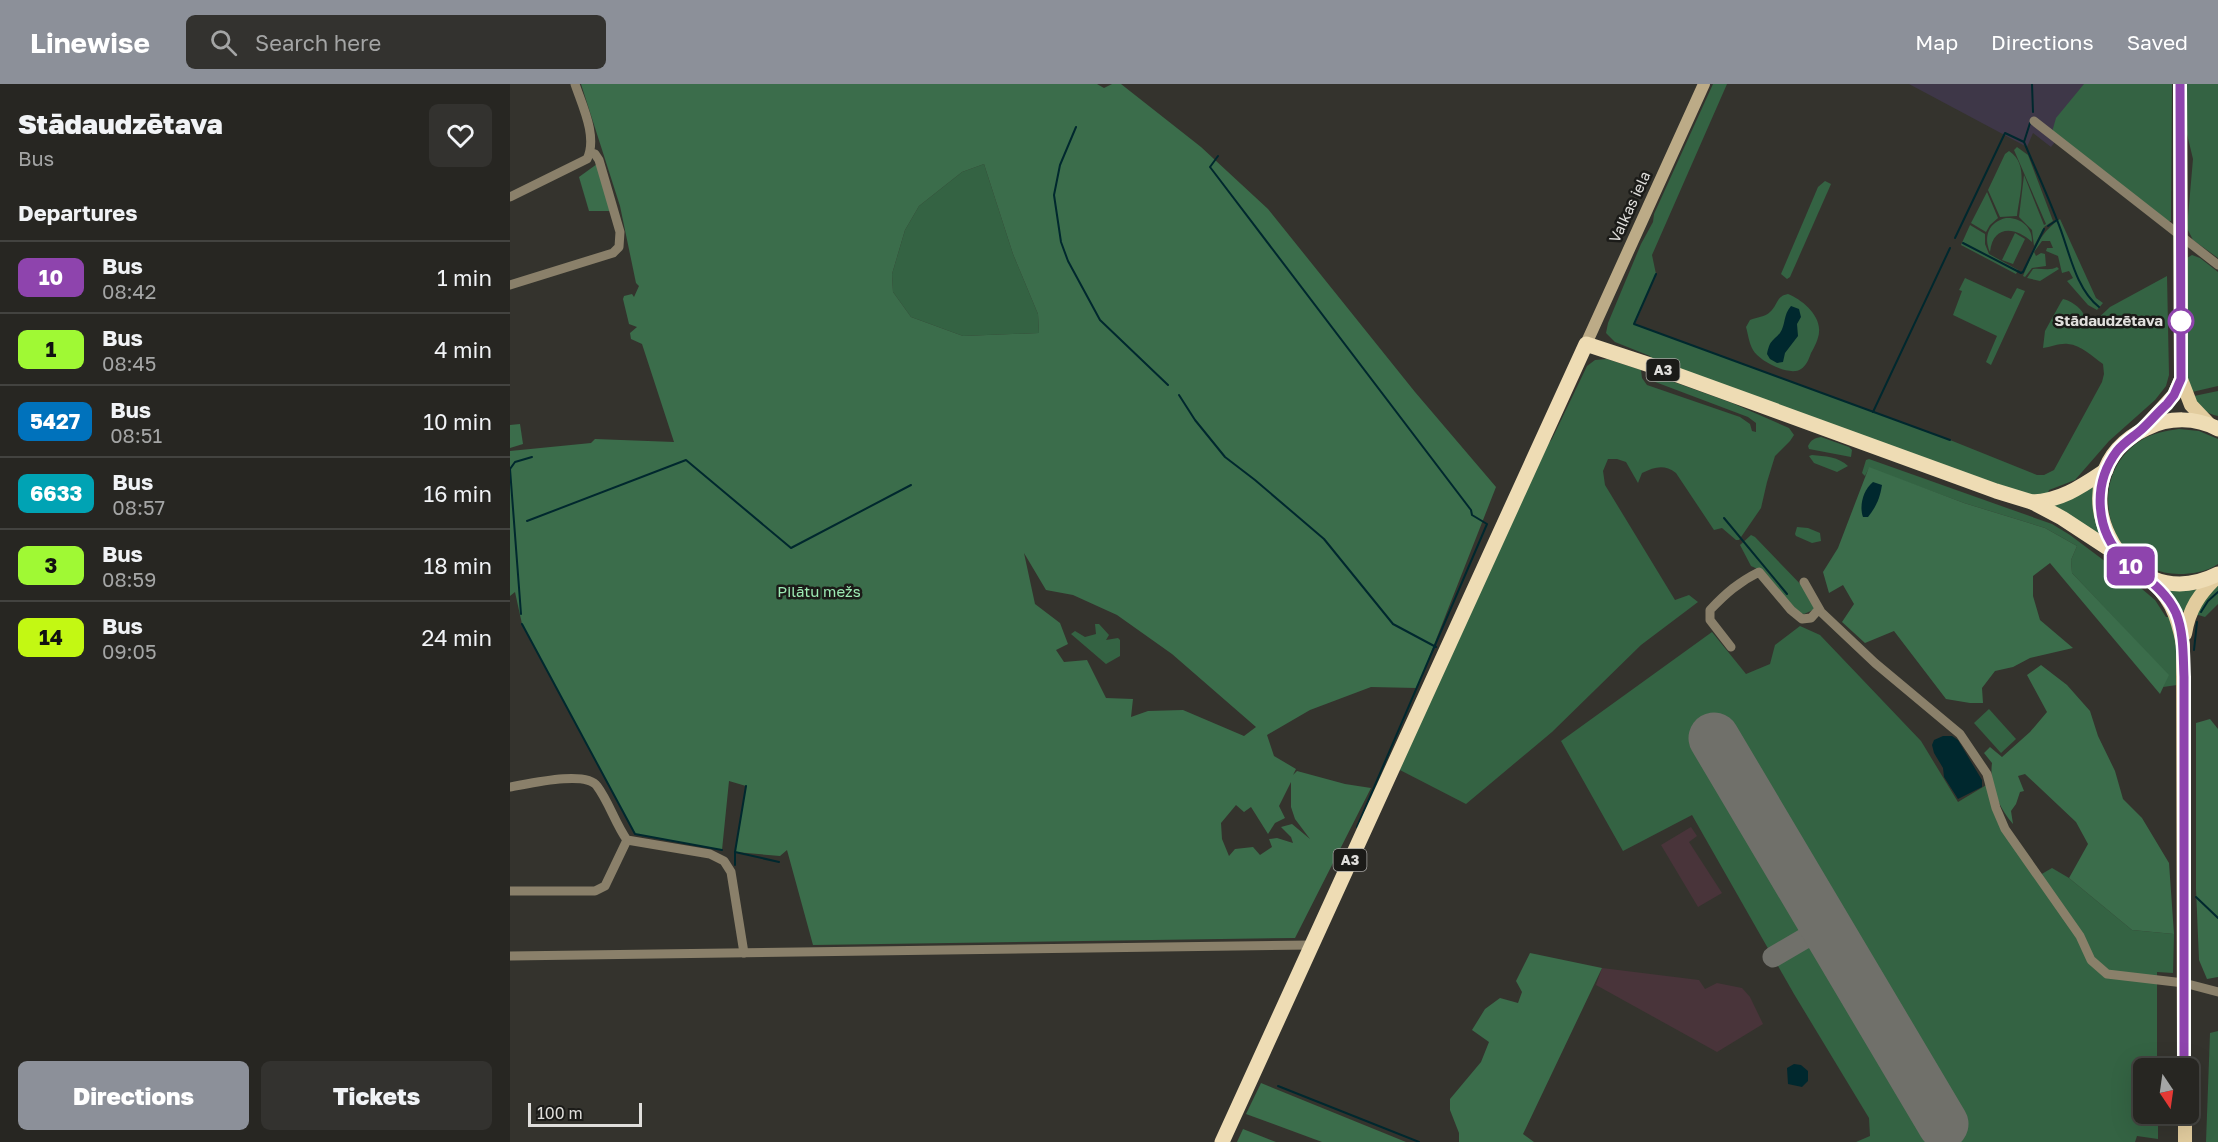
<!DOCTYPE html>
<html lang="en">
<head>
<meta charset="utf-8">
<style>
  :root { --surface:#272622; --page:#33322f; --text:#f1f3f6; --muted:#a4a5a5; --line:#434340; --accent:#8c9099 }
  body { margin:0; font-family:"Golos Text",sans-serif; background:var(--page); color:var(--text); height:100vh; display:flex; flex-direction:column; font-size:22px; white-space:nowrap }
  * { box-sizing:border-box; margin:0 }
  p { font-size:20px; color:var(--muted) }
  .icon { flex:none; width:33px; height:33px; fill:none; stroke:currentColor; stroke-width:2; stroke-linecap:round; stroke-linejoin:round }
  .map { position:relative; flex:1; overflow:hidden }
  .side { display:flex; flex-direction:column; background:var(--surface); width:510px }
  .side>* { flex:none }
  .badge { padding:0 12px; border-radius:9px; font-size:21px; line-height:39px }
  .needle { width:39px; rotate:167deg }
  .fabs { position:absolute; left:1623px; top:974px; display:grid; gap:12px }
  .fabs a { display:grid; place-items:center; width:66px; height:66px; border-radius:9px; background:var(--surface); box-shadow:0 6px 24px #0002,0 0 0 2px var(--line); font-size:30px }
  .scale { position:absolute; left:18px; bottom:15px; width:114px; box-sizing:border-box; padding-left:6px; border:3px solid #e0dfdc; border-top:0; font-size:16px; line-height:21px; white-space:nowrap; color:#e0dfdc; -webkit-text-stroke:4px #1b1b18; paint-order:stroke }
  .map>.badge { position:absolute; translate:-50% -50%; box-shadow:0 0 0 3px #fff }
  h2 { padding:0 18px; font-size:22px; line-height:54px }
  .round { display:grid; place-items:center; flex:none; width:63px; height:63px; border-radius:9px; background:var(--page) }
  .head { display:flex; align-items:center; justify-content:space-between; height:102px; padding:0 18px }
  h1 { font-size:28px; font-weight:800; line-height:45px }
  .cta { display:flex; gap:12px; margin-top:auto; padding:12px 18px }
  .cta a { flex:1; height:69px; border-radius:9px; background:var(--accent); color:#fff; font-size:24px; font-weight:800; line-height:69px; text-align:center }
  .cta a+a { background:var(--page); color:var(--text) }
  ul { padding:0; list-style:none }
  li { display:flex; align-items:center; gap:18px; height:72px; padding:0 18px; border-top:2px solid var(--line) }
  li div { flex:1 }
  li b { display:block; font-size:22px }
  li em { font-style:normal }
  li .badge { min-width:66px; font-weight:700; text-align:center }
  header { display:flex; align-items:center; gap:36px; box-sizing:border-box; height:84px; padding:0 30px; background:var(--accent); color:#fff }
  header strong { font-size:28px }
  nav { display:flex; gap:33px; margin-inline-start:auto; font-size:21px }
  .search { width:420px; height:54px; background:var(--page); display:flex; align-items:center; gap:15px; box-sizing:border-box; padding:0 21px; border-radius:9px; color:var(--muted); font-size:22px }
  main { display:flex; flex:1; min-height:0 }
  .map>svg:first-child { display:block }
</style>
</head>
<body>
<header>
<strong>Linewise</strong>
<div class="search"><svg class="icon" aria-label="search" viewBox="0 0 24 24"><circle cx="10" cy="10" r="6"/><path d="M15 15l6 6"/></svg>Search here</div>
<nav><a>Map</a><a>Directions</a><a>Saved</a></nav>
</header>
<main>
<section class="side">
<div class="head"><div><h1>Stādaudzētava</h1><p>Bus</p></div><a class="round"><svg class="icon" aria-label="heart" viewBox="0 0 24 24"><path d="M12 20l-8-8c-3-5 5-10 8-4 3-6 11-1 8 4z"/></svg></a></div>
<h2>Departures</h2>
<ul>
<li><span class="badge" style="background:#8e44ad;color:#fff">10</span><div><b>Bus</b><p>08:42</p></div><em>1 min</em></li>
<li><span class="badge" style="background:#a0f934;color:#111">1</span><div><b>Bus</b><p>08:45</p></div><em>4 min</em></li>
<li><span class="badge" style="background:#0072bc;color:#fff">5427</span><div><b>Bus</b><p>08:51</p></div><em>10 min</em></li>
<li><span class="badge" style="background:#00a3b4;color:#fff">6633</span><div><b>Bus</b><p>08:57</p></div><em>16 min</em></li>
<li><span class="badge" style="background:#a0f934;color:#111">3</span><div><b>Bus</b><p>08:59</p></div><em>18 min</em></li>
<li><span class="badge" style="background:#c3f813;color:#111">14</span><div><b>Bus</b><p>09:05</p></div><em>24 min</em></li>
</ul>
<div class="cta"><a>Directions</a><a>Tickets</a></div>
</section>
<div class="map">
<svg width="1708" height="1058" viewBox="0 0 1708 1058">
  <rect width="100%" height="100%" fill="#34332d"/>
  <g fill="#49343a">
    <path d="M1181 743 1187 752 1179 758 1212 809 1188 823 1151 761Z"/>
    <path d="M1092 884 1189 896 1195 905 1207 899 1232 904 1240 913 1253 940 1207 968 1086 901Z"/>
  </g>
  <path fill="#3e3748" d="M1399 0H1592L1541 63 1523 49 1517 63Z"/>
  <g fill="#346343">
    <path d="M1203 0H1217L1142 171 1146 190 1125 240 1440 356 1527 391H1534L1544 386 1592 298 1594 290 1593 280C1582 272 1571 261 1558 260 1550 259 1541 263 1533 264L1535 247 1551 218 1553 215C1562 217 1575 226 1575 236L1582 240 1600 223 1657 192 1659 291 1656 302 1645 316 1599 357 1565 396 1539 406 1538 410 1520 411 1495 403 1142 276 1140 272 1105 258 1096 249 1098 239 1131 160 1143 138 1144 130Z"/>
    <path d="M1574 0H1662L1661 137 1655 138 1542 48 1546 34Z"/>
    <path d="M1677 0H1708V174L1683 156 1677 144 1683 75 1677 50Z"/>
    <path d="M1507 63 1518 71 1543 137 1534 143 1524 162 1522 146 1509 133 1514 91 1534 141 1536 140 1504 66Z"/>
    <path d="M1499 67C1520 80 1509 112 1507 132L1490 133 1478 106 1495 70Z"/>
    <path d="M474 80 503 170 528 230 529 249 453 252 401 233 383 208 382 190 395 146 409 122 452 88Z"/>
    <path d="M1315 97 1321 100 1280 193 1277 195 1271 190 1308 103Z"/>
    <path d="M1477 108 1488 134 1480 141 1476 148 1461 139Z"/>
    <path d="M1496 134C1510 133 1523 143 1522 158 1506 143 1483 140 1480 168 1473 152 1479 138 1496 134Z"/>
    <path d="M1550 135 1586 214 1593 219 1587 226 1578 221 1557 197 1563 194 1559 187 1552 189 1548 172 1536 167 1537 164H1543L1540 157H1532L1524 168 1526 172 1531 169 1535 170 1536 182 1522 184 1515 193 1513 192C1523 169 1528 150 1550 135Z"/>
    <path d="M1460 141 1475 150V160L1479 170 1508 186 1506 190 1451 161Z"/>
    <path d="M1505 149 1515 155 1503 180 1492 176Z"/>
    <path d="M1682 171 1690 174 1708 188V302L1682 308 1678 298 1677 174Z"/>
    <path d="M1547 183 1549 185 1530 197 1517 194 1523 185C1531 184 1541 187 1547 183Z"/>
    <path d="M1455 194 1501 215 1507 204 1515 207 1481 281 1476 278 1487 252 1443 231 1452 207 1449 206Z"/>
    <path d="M1278 210C1291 215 1311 231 1309 248 1309 254 1304 264 1301 269 1299 275 1296 282 1291 285 1280 293 1249 277 1243 266 1239 259 1238 250 1236 243L1240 236C1247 233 1255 233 1260 228 1268 221 1266 212 1278 210Z"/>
    <path d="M1097 275 1131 286 1132 294 1137 301 1230 333 1240 340 1242 347 1246 348V339L1238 333 1140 296 1136 288 1222 319 1279 344 1284 351 1280 357 1265 372 1257 398 1251 424 1229 456H1226L1212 444 1204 446 1166 389C1154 380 1145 383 1132 389L1128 399 1116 378 1107 375H1098L1093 387 1095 401 1165 516 1179 511 1188 518 1131 561 1042 648 956 720 888 685 1035 364 1042 355 1077 282 1085 276Z"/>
    <path d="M1708 307V332C1696 330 1689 323 1684 312Z"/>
    <path d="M1669 345 1689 347 1708 355V480C1696 488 1682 490 1669 490 1598 489 1572 395 1630 357 1642 349 1656 347 1669 345Z"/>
    <path d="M1311 353 1339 363 1342 366 1341 373 1299 365 1298 362C1301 356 1304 354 1311 353Z"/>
    <path d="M1302 371C1315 372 1329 373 1338 382L1327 388 1304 379 1299 372Z"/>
    <path d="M1359 375 1542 440 1560 451 1632 505 1645 516 1656 533H1662L1666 544 1667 601 1653 603 1658 591 1562 489 1561 476 1567 462 1535 444 1454 419 1359 384 1355 392 1352 389 1356 376Z"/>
    <path d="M1585 398 1583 422 1589 451 1543 424V420Z"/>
    <path d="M1287 443 1298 444 1310 449 1311 457 1302 459 1286 452 1285 450Z"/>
    <path d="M1241 451 1245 453 1297 507 1305 520 1303 526 1294 530 1289 529 1254 488 1241 482 1230 461Z"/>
    <path d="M1708 500V520L1695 533 1685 530 1693 515Z"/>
    <path d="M1657 505 1679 506 1688 505 1676 527H1670Z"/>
    <path d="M585 540H589L599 551 596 556 608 554 610 556V572L596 580 561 550 565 547 575 553 586 550Z"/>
    <path d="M1290 542 1310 551 1411 657 1448 718 1478 700 1488 739 1530 791 1542 784 1559 794 1622 846 1664 850 1663 889 1647 888V984H1634V1029H1648V1055L1627 1052 1625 1058H1346L1360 1052 1359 1034 1284 910 1182 731 1113 767 1051 657 1202 548 1236 590 1260 580 1265 561Z"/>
    <path d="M1479 625 1506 655 1491 669 1464 639Z"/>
    <path d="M1708 947V1058H1696L1700 949Z"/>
  </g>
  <g fill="#3b6d4b" fill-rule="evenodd">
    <path d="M71 0H587L594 4 602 0H611L691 63 758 125 905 308 986 403 907 604 861 603 800 626 757 651 764 672 786 685 783 691 787 687 835 700 861 704 785 854 303 861 277 766 270 772 225 768 236 702 219 697 212 766 125 750 12 540 5 508 0 512V367L81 359 85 355 164 358 132 260 121 255 120 249 127 243 119 240 113 215 114 212 122 210 124 213 129 202 126 199 110 122ZM474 80 503 170 528 230 529 249 453 252 401 233 383 208 382 190 395 146 409 122 452 88ZM514 469 536 506 563 511 607 531 662 570 746 643 734 652 673 626 638 627 621 633 623 615 596 614 577 576 554 578 546 566 558 560 550 539 525 520ZM781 698V723L785 735 800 755 782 740 771 743 781 753 783 759 767 754 759 755 762 763 750 771 743 763 725 765 719 772 712 755 711 739 726 721 734 728 741 723 758 750 765 739 775 734 769 722Z"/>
    <path d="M87 80 100 127H79L69 93Z"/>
    <path d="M10 340 13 360 0 364V341Z"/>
    <path d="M1359 383 1454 419 1535 444 1567 462 1561 476 1562 489 1659 591 1650 610 1540 479 1523 492V512L1530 536 1563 564 1520 574 1503 583 1485 587 1472 604 1473 619H1460L1436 615 1384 547 1355 559 1332 538 1344 520 1333 501 1319 509 1313 488 1328 464Z"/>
    <path d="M1531 581 1557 601 1580 627 1588 652 1605 687 1613 715 1632 734 1659 779 1664 850 1622 846 1559 794 1578 760 1566 738 1515 690 1508 692 1514 707 1510 708 1506 720 1501 727 1503 740C1489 724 1479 701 1482 679L1474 669 1480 663 1492 673 1520 648 1537 628 1517 591Z"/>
    <path d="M1700 635 1708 645V893L1697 895 1689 876 1686 805V639Z"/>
    <path d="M1020 869 1092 884 1013 1050 1024 1058H949V1049L940 1026V1015L971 978 979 958 962 946 975 925 990 914 1008 919 1012 908 1006 897Z"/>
    <path d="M751 999 896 1058H812L736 1030Z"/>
    <path d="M733 1045 766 1058H727Z"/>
  </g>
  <g fill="#00282e">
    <path d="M1281 222 1289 225 1291 233 1287 240 1288 252 1275 269 1273 278 1267 279 1260 275 1257 270C1260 256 1262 258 1270 249 1276 240 1273 231 1281 222Z"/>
    <path d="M1363 398 1372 401C1370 414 1366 423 1358 433H1353C1349 422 1353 406 1363 398Z"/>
    <path d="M1433 652H1442L1448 656 1472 696V703L1448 715 1434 693 1433 684 1424 669 1422 661 1424 656Z"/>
    <path d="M1284 980 1291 981 1298 987V997L1292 1003 1278 1000 1277 984Z"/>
  </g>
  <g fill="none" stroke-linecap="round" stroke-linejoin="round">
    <g stroke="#00282e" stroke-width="2">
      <path d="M1522 0 1523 28"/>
      <path d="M1520 39 1514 58C1525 84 1537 110 1547 136 1559 164 1564 203 1589 223"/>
      <path d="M566 43 550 81 544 111 551 158 558 177 590 236 658 301"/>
      <path d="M708 72 700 83 961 426 962 431 977 440 847 743"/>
      <path d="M1538 142 1547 136"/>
      <path d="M1445 154 1495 49 1514 58"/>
      <path d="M1453 159 1511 189 1513 188 1534 145"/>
      <path d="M1146 190 1124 240 1440 356"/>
      <path d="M669 311 685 336 715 373 745 396 814 455 883 540 926 563"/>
      <path d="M1363 328 1440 164"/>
      <path d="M1214 434 1277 510"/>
      <path d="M17 437 176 376 281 464 401 401"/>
      <path d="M1691 528 1698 517 1708 508"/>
      <path d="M11 530 0 385 5 378 22 373"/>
      <path d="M12 540 125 750 212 766"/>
      <path d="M1684 566 1687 538"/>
      <path d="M225 768 269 778"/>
      <path d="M225 781V768L236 702"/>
      <path d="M1686 813 1708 834"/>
      <path d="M768 1002 909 1058"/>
    </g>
    <path stroke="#70706a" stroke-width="21" d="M1263 873 1316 842"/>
    <path stroke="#70706a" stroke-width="51" d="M1204 654 1433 1040"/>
    <g stroke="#8a806a" stroke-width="9">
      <path d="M1524 37 1708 181"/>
      <path d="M0 113 77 75C88 53 72 21 65 0"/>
      <path d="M0 201 103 169 109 163 110 148 89 76 85 70 80 69"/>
      <path d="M1294 498 1311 528 1365 579 1450 650 1477 690 1486 724 1495 745 1570 852 1581 876 1597 890 1674 899 1708 908"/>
      <path d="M1221 563 1200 536V526C1216 509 1229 498 1249 488L1281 526 1292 535 1301 534 1309 525"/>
      <path d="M0 703C18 700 76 686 87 702 99 718 105 739 117 756L200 770 214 777 221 788 234 869"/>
      <path d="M0 807H85L95 802 117 756"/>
      <path d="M0 872 801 861"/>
    </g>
    <path stroke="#bcab87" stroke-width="12" d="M1076 260 1194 0"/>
    <g stroke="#e2cc9e" stroke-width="14">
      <path d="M1670 0 1671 295 1681 321 1700 341"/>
      <path d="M1631 347 1664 311 1671 295"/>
      <path d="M1635 491C1660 513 1667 529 1673 561L1674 984"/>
      <path d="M1675 550C1679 525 1689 510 1708 492"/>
      <path d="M1675 1029V1058"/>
    </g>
    <g stroke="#eedcb4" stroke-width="15">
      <path d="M1708 345C1686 333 1659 333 1637 344 1538 390 1611 539 1708 490"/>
      <path d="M1522 418C1551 417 1572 402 1596 386"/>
      <path d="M712 1058 1076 260 1140 281 1486 407 1522 418 1552 434 1613 474"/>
    </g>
  </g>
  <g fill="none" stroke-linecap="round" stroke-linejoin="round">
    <defs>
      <path id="line" d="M1670 0 1671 295 1664 311 1657 320C1648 328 1640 338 1631 346 1623 353 1614 358 1607 367 1582 400 1585 448 1615 476 1634 493 1655 505 1666 529 1674 549 1673 572 1674 593V984"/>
    </defs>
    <use href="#line" stroke="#fff" stroke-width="14"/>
    <use href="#line" stroke="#8e44ad" stroke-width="9"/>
  </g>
  <circle fill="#fff" stroke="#8e44ad" stroke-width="3" cx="1671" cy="237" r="12"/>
  <g text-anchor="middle" stroke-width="5" stroke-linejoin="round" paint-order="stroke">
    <g fill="#1b1b18" stroke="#a5a4a1" stroke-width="1.5">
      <rect x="1136.5" y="275" width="33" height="22" rx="4.5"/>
      <rect x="823.5" y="765" width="33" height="22" rx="4.5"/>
    </g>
    <g font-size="14" font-weight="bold" fill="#e0dfdc">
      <text x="1153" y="291">A3</text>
      <text x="840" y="781">A3</text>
    </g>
    <g font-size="15" fill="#e0dfdc" stroke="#1b1b18">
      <text transform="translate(1120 123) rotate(-65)" y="5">Valkas iela</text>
    </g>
    <g font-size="15" font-weight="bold" fill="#e0dfdc" stroke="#1b1b18" text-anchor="end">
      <text x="1653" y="242">Stādaudzētava</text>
    </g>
    <g font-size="15" fill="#9deab4" stroke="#1b1b18">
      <text x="309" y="513">Pilātu mežs</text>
    </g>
  </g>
</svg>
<div class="fabs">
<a><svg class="needle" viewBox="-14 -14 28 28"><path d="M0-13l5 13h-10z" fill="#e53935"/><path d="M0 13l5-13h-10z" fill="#a4a5a5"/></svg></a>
</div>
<div class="scale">100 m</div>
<b class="badge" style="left:1621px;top:482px;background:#8e44ad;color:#fff">10</b>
</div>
</main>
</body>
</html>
